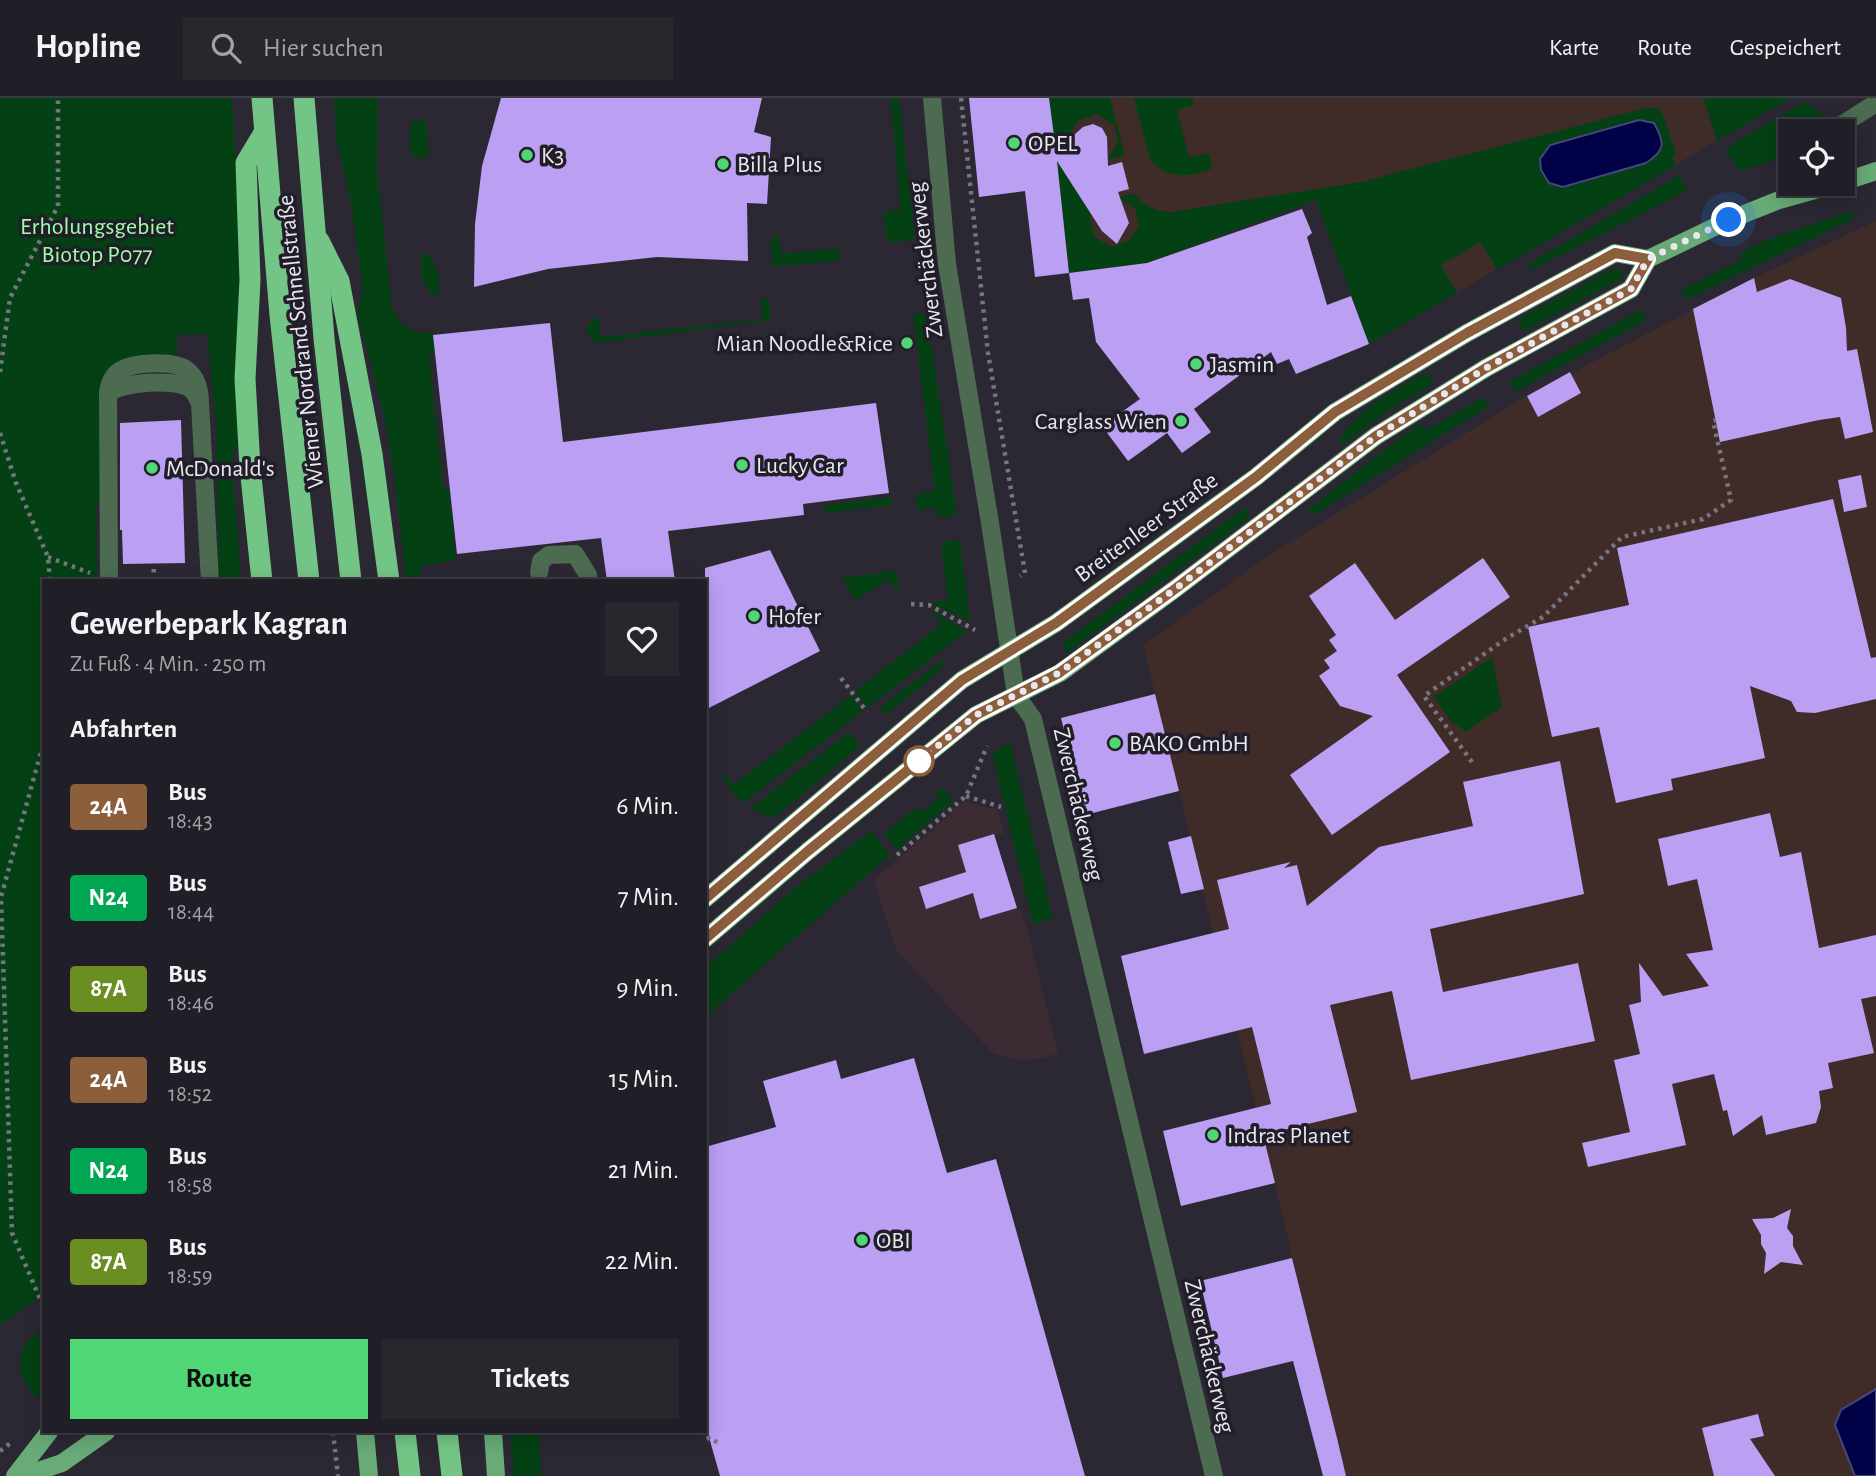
<!DOCTYPE html>
<html lang="de">
<head>
<meta charset="utf-8">
<style>
  :root { --surface:#201e26; --page:#28272e; --text:#f1f3f6; --muted:#a2a2a7; --line:#3d3c43; --accent:#50d675 }
  body { margin:0; font-family:"Alegreya Sans",sans-serif; background:var(--page); color:var(--text); height:100vh; display:flex; flex-direction:column; font-size:26px; white-space:nowrap }
  * { box-sizing:border-box; margin:0 }
  p { font-size:23px; color:var(--muted) }
  .icon { flex:none; width:38px; height:38px; fill:none; stroke:currentColor; stroke-width:2; stroke-linecap:round; stroke-linejoin:round }
  .map { position:relative; flex:1; overflow:hidden }
  .sheet { position:absolute; left:42px; top:481px; width:665px; height:854px; display:flex; flex-direction:column; background:var(--surface); border-radius:0px; box-shadow:0 4px 18px #0003,0 0 0 2px var(--line) }
  .sheet>* { flex:none }
  .badge { padding:0 14px; border-radius:5px; font-size:24px; line-height:46px }
  .controls { position:absolute; left:1778px; top:21px; display:grid; gap:14px }
  .controls a { display:grid; place-items:center; width:77px; height:77px; border-radius:0px; background:var(--surface); box-shadow:0 4px 18px #0003,0 0 0 2px var(--line); font-size:35px }
  .you { position:absolute; width:35px; height:35px; margin:-18px; border:5px solid #fff; border-radius:50%; background:#1a73e8; box-shadow:0 0 0 10px #1a73e833 }
  .map>.badge { position:absolute; translate:-50% -50%; box-shadow:0 0 0 4px #fff }
  h2 { padding:0 28px; font-size:26px; line-height:63px }
  .round { display:grid; place-items:center; flex:none; width:74px; height:74px; border-radius:0px; background:var(--page) }
  .headline { display:flex; align-items:center; justify-content:space-between; height:119px; padding:0 28px }
  h1 { font-size:33px; font-weight:600; line-height:52px }
  .button { display:flex; gap:14px; margin-top:auto; padding:14px 28px }
  .button a { flex:1; height:80px; border-radius:0px; background:var(--accent); color:#111; font-size:28px; font-weight:600; line-height:80px; text-align:center }
  .button a+a { background:var(--page); color:var(--text) }
  ul { padding:0; list-style:none }
  li { display:flex; align-items:center; gap:21px; height:91px; padding:0 28px }
  li div { flex:1 }
  li b { display:block; font-size:26px }
  li em { font-style:normal }
  li .badge { min-width:77px; font-weight:700; text-align:center }
  header { display:flex; align-items:center; gap:42px; box-sizing:border-box; height:98px; padding:0 35px; background:var(--surface); border-bottom:2px solid var(--line) }
  header strong { font-size:33px }
  nav { display:flex; gap:38px; margin-inline-start:auto; font-size:24px }
  .search { width:490px; height:63px; background:var(--page); display:flex; align-items:center; gap:18px; box-sizing:border-box; padding:0 24px; border-radius:0px; color:var(--muted); font-size:26px }
  .map>svg:first-child { display:block }
</style>
</head>
<body>
<header>
<strong>Hopline</strong>
<div class="search"><svg class="icon" aria-label="search" viewBox="0 0 24 24"><circle cx="10" cy="10" r="6"/><path d="M15 15l6 6"/></svg>Hier suchen</div>
<nav><a>Karte</a><a>Route</a><a>Gespeichert</a></nav>
</header>
<div class="map">
<svg width="1876" height="1378" viewBox="0 0 1876 1378">
  <rect width="100%" height="100%" fill="#2b2833"/>
  <g fill="#3f2c28">
    <path d="M1049 0H1790L1369 246 1316 102 1147 165 1069 175Z"/>
    <path d="M1876 123V1378H1346L1143 547 1268 458 1518 303 1754 180Z"/>
  </g>
  <path fill="#3d2b34" d="M965 703 998 712 1004 735 995 738 1017 810 1019 809 1029 837 1058 956 1027 963 1001 958 992 954 896 852 874 782Z"/>
  <g fill="#034114">
    <path d="M0 0H232L241 146 240 339 232 361 241 483H219L216 326 207 236 176 237 178 255 176 257C153 258 126 253 110 271L103 391 96 410 97 483H44V1195L0 1227Z"/>
    <path d="M334 0H378L377 73 392 209C400 228 411 237 433 234V237L436 256 429 257 443 391H449L456 462 420 468 421 478 410 479V483H406L394 376 383 312 357 213 363 193 351 105 336 38Z"/>
    <path d="M890 0H899L915 138 910 142 890 145 886 139 883 114 901 112Z"/>
    <path d="M1049 0H1110L1125 58 1108 61 1118 45 1114 27 1097 16 1079 22 1067 38 1074 57 1098 105 1090 121 1095 139 1111 149 1130 142 1139 128 1135 110 1118 100 1134 95C1144 108 1155 113 1171 114L1361 84 1646 10H1656L1662 14 1676 56 1672 59 1676 67 1497 172 1481 144 1441 167 1457 195 1369 246 1316 102 1147 165 1069 175Z"/>
    <path d="M1134 0H1192L1194 7 1177 12 1189 59 1208 55 1212 67 1211 71C1188 80 1166 81 1150 61Z"/>
    <path d="M1703 0H1790L1717 43Z"/>
    <path d="M1803 5 1809 6 1830 23 1828 33H1790V66L1785 67 1781 60 1739 73 1725 51Z"/>
    <path d="M424 21 426 23 429 59 415 60 411 56 410 29 414 23Z"/>
    <path d="M1680 77 1687 93 1529 173V166L1532 164Z"/>
    <path d="M1854 113 1853 121 1686 202 1681 192 1742 162 1741 154C1777 136 1816 125 1854 113Z"/>
    <path d="M778 136 782 156 839 150 841 162 772 169 771 142Z"/>
    <path d="M425 154C435 160 443 187 438 197L431 196 421 181V159Z"/>
    <path d="M1619 170 1623 176 1621 181 1526 232 1520 230 1518 225 1521 220 1613 171Z"/>
    <path d="M761 201H769L771 222 598 245 591 241 586 232 592 221 598 219 601 239 763 221Z"/>
    <path d="M1641 212 1646 222 1515 294 1509 284Z"/>
    <path d="M917 215 927 218 957 417 938 419 936 410 917 412 915 396 935 393 913 216Z"/>
    <path d="M1425 276 1433 280 1430 288 1389 312 1344 346 1341 345 1340 342C1352 315 1398 289 1425 276Z"/>
    <path d="M1483 299 1489 308 1319 414 1313 416 1307 412 1407 335 1420 327 1427 332Z"/>
    <path d="M891 399 892 407 826 415 825 407Z"/>
    <path d="M1244 410 1249 412V420L1065 556 1064 544Z"/>
    <path d="M960 442 970 523 930 505 948 502 941 444Z"/>
    <path d="M896 473 899 498 889 482 855 502 842 480Z"/>
    <path d="M930 511 967 533 867 610 855 593 942 526Z"/>
    <path d="M1492 559 1502 609 1466 634 1451 623 1434 599Z"/>
    <path d="M944 561 945 563 938 574 886 617 880 610Z"/>
    <path d="M851 597 863 613 743 705C733 696 723 685 722 672L734 687Z"/>
    <path d="M849 634 860 648 774 720 750 711Z"/>
    <path d="M1010 644 1053 821 1033 826 992 655Z"/>
    <path d="M942 689 953 703 897 752 884 736 913 712 918 710 921 714 939 701 935 695Z"/>
    <path d="M871 733 890 757 705 919V870L795 790Z"/>
    <path d="M44 1233V1303C16 1291 9 1242 44 1233Z"/>
    <path d="M510 1334H539L541 1378H514Z"/>
  </g>
  <g fill="#000146" stroke="#464678" stroke-width="2">
    <path d="M1639 22 1654 25C1665 45 1666 52 1646 65L1563 89 1549 85 1541 72 1540 61 1550 47Z"/>
    <path d="M1876 1291V1378H1855L1835 1327 1841 1312Z"/>
  </g>
  <g fill="#ba9ff3">
    <path d="M501 0H762L754 34 771 39 767 106 747 105 748 163 657 159 548 171 474 189 475 126 482 68Z"/>
    <path d="M969 0H1049L1056 53 1083 29 1093 26 1102 30 1107 39 1108 68 1122 64 1129 91 1118 94 1129 125 1117 146 1102 133 1057 63 1069 175 1035 179 1025 93 979 99Z"/>
    <path d="M1302 111 1312 135 1307 139 1327 207 1351 198 1369 246 1296 276 1289 261 1277 266 1271 254 1194 311 1211 334 1182 355 1167 335 1128 363 1102 328 1140 301 1096 244 1089 200 1073 202 1069 175 1147 165Z"/>
    <path d="M1754 180 1757 194 1790 181 1841 200 1846 230 1847 253 1857 251 1873 334 1845 341 1840 319 1819 322 1720 344 1693 211Z"/>
    <path d="M550 225 563 344 876 305 889 395 803 406 804 417 668 433 675 483H607L601 440 457 456 433 237Z"/>
    <path d="M1570 274 1581 295 1538 319 1527 298Z"/>
    <path d="M181 322 185 465 123 466 122 432H120V325Z"/>
    <path d="M1861 377 1867 409 1844 414 1838 382Z"/>
    <path d="M1833 401 1871 560 1876 559V601L1815 615 1797 614 1791 603 1750 588 1765 660 1671 681 1673 692 1616 705 1599 629 1552 639 1528 529 1629 507 1617 450Z"/>
    <path d="M770 452 820 553 705 612V470Z"/>
    <path d="M1483 460 1510 499 1397 577 1450 654 1332 737 1290 677 1373 618 1340 608 1319 578 1330 570 1324 562 1337 553 1329 542 1336 537 1309 498 1355 465 1395 522Z"/>
    <path d="M1155 596 1179 693 1085 717 1061 620Z"/>
    <path d="M1560 663 1584 796 1430 831 1443 894 1578 865 1595 943 1411 982 1392 893 1330 907 1357 1014 1263 1037 1275 1085 1181 1108 1163 1033 1271 1006 1252 929 1144 956 1121 858 1229 831 1217 782 1291 764 1284 770 1297 767 1307 808 1379 749 1473 728 1463 684Z"/>
    <path d="M1770 715 1780 759 1801 754 1819 850 1876 837V898L1861 901 1874 955 1828 965 1833 990 1819 993 1821 1009 1816 1025 1766 1037 1762 1017 1733 1038 1727 1012 1723 1013 1714 976 1672 986 1686 1047 1588 1069 1582 1045 1630 1034 1614 962 1640 956 1629 907 1641 904 1639 865 1663 898 1709 888 1686 856 1713 852 1697 781 1668 788 1658 741Z"/>
    <path d="M994 736 1017 810 980 821 973 795 926 811 919 789 966 774 958 747Z"/>
    <path d="M1191 738 1204 791 1181 796 1168 744Z"/>
    <path d="M914 960 947 1075 996 1061 1085 1378H720L705 1325V1049L776 1029 763 983 836 962 841 981Z"/>
    <path d="M1791 1111 1787 1130 1793 1138V1148L1803 1167 1781 1164 1764 1176 1766 1155 1761 1146V1137L1752 1121 1773 1120Z"/>
    <path d="M1292 1160 1337 1340 1346 1378H1323L1293 1263 1223 1280 1200 1183Z"/>
    <path d="M1758 1316 1764 1338 1750 1341 1775 1378H1714L1702 1330Z"/>
  </g>
  <g fill="none" stroke-linecap="round" stroke-linejoin="round">
    <g stroke="#77747e" stroke-width="4.5" stroke-dasharray="3.5 5" stroke-linecap="butt">
      <path d="M961 0 988 255 1025 475 1020 478"/>
      <path d="M0 274 10 200 58 108V0"/>
      <path d="M0 335 16 385 48 459 50 483"/>
      <path d="M48 459 90 475"/>
      <path d="M153 483 154 470"/>
      <path d="M911 506 929 507 975 532"/>
      <path d="M841 580 867 614"/>
      <path d="M1472 664 1424 598 1507 540 1543 519 1622 439 1703 421 1731 402 1713 323 1716 322"/>
      <path d="M966 698 1001 709"/>
      <path d="M897 757 966 698 987 648"/>
      <path d="M43 1208 12 1135 1 799 44 643"/>
      <path d="M705 1330 709 1341 720 1345"/>
      <path d="M333 1334 338 1378"/>
      <path d="M0 1353 12 1344"/>
    </g>
    <g stroke="#4c6b51" stroke-width="18">
      <path d="M932 0 947 166 990 425 1016 597 1033 621 1214 1378"/>
      <path d="M1841 33 1843 26 1876 5"/>
      <path d="M108 295C109 286 113 277 121 272 135 264 174 262 187 272 197 279 199 291 200 302"/>
      <path d="M539 475 541 463 549 457 575 456 588 477 589 483"/>
      <path d="M109 483 108 295C123 284 175 280 191 291 195 294 198 301 200 306L210 483"/>
    </g>
    <g stroke="#68ab77" stroke-width="18">
      <path d="M1843 84 1876 73"/>
      <path d="M705 801 962 582 1056 525 1256 379 1335 314 1467 235 1615 155 1648 161"/>
      <path d="M705 841 808 753 976 617 1060 575 1175 491 1376 338 1486 270 1631 191 1648 161 1729 122 1779 102 1836 86"/>
      <path d="M365 1334 369 1378"/>
      <path d="M493 1334 496 1378"/>
      <path d="M15 1378 49 1334"/>
      <path d="M23 1378 62 1365 106 1334"/>
    </g>
    <g stroke="#73c585" stroke-width="21">
      <path d="M262 0 280 217 309 483"/>
      <path d="M304 0 324 240 351 483"/>
      <path d="M319 143 339 183 372 356 389 483"/>
      <path d="M262 483 250 369 245 281 250 182 246 65 264 35"/>
      <path d="M405 1334 410 1378"/>
      <path d="M447 1334 452 1378"/>
    </g>
  </g>
  <g fill="none" stroke-linecap="round" stroke-linejoin="round">
    <defs>
      <path id="line" d="M705 801 962 582 1056 525 1256 379 1335 314 1467 235 1615 155 1648 161 1631 191 1486 270 1376 338 1175 491 1059 575 976 617 808 753 705 841"/>
    </defs>
    <use href="#line" stroke="#fff" stroke-width="16"/>
    <use href="#line" stroke="#8b5e3c" stroke-width="10"/>
    <path stroke="#e9e7ee" stroke-width="7" stroke-dasharray="0 12.6" d="M919 663 976 617 1059 575 1175 491 1376 338 1486 270 1631 191 1648 161 1729 122"/>
  </g>
  <g fill="#50d675" stroke="#211e29" stroke-width="2.5">
    <circle cx="1014" cy="45" r="7"/>
    <circle cx="527" cy="57" r="7"/>
    <circle cx="723" cy="66" r="7"/>
    <circle cx="907" cy="245" r="7"/>
    <circle cx="1196" cy="266" r="7"/>
    <circle cx="1181" cy="323" r="7"/>
    <circle cx="742" cy="367" r="7"/>
    <circle cx="152" cy="370" r="7"/>
    <circle cx="754" cy="518" r="7"/>
    <circle cx="1115" cy="645" r="7"/>
    <circle cx="1213" cy="1037" r="7"/>
    <circle cx="862" cy="1142" r="7"/>
  </g>
  <circle fill="#fff" stroke="#8b5e3c" stroke-width="3.5" cx="919" cy="663" r="14"/>
  <g text-anchor="middle" stroke-width="7" stroke-linejoin="round" paint-order="stroke">
    <g font-size="24" fill="#e9e7ee" stroke="#211e29" text-anchor="start">
      <text x="1028" y="53">OPEL</text>
      <text x="541" y="65">K3</text>
      <text x="737" y="74">Billa Plus</text>
      <text x="893" y="253" text-anchor="end">Mian Noodle&amp;Rice</text>
      <text x="1210" y="274">Jasmin</text>
      <text x="1167" y="331" text-anchor="end">Carglass Wien</text>
      <text x="756" y="375">Lucky Car</text>
      <text x="166" y="378">McDonald's</text>
      <text x="768" y="526">Hofer</text>
      <text x="1129" y="653">BAKO GmbH</text>
      <text x="1227" y="1045">Indras Planet</text>
      <text x="876" y="1150">OBI</text>
    </g>
    <g font-size="24" fill="#9bffa7" stroke="#211e29">
      <text x="97" y="136">Erholungsgebiet<tspan x="97" dy="28">Biotop P077</tspan></text>
    </g>
    <g font-size="24" fill="#e9e7ee" stroke="#211e29">
      <text transform="translate(925 162) rotate(-97)" y="8">Zwerchäckerweg</text>
      <text transform="translate(300 244) rotate(-96)" y="8">Wiener Nordrand Schnellstraße</text>
      <text transform="translate(1146 429) rotate(-36)" y="8">Breitenleer Straße</text>
      <text transform="translate(1079 706) rotate(77)" y="8">Zwerchäckerweg</text>
      <text transform="translate(1210 1258) rotate(77)" y="8">Zwerchäckerweg</text>
    </g>
  </g>
</svg>
<div class="controls">
<a><svg class="icon" aria-label="locate" viewBox="0 0 24 24"><circle cx="12" cy="12" r="6"/><path d="M12 2v4M12 18v4M2 12h4M18 12h4"/></svg></a>
</div>
<div class="you" style="left:1729px;top:122px"></div>
<section class="sheet">
<div class="headline"><div><h1>Gewerbepark Kagran</h1><p>Zu Fuß · 4 Min. · 250 m</p></div><a class="round"><svg class="icon" aria-label="heart" viewBox="0 0 24 24"><path d="M12 20l-8-8c-3-5 5-10 8-4 3-6 11-1 8 4z"/></svg></a></div>
<h2>Abfahrten</h2>
<ul>
<li><span class="badge" style="background:#8b5e3c;color:#fff">24A</span><div><b>Bus</b><p>18:43</p></div><em>6 Min.</em></li>
<li><span class="badge" style="background:#00a651;color:#fff">N24</span><div><b>Bus</b><p>18:44</p></div><em>7 Min.</em></li>
<li><span class="badge" style="background:#6b8e23;color:#fff">87A</span><div><b>Bus</b><p>18:46</p></div><em>9 Min.</em></li>
<li><span class="badge" style="background:#8b5e3c;color:#fff">24A</span><div><b>Bus</b><p>18:52</p></div><em>15 Min.</em></li>
<li><span class="badge" style="background:#00a651;color:#fff">N24</span><div><b>Bus</b><p>18:58</p></div><em>21 Min.</em></li>
<li><span class="badge" style="background:#6b8e23;color:#fff">87A</span><div><b>Bus</b><p>18:59</p></div><em>22 Min.</em></li>
</ul>
<div class="button"><a>Route</a><a>Tickets</a></div>
</section>
</div>
</body>
</html>
